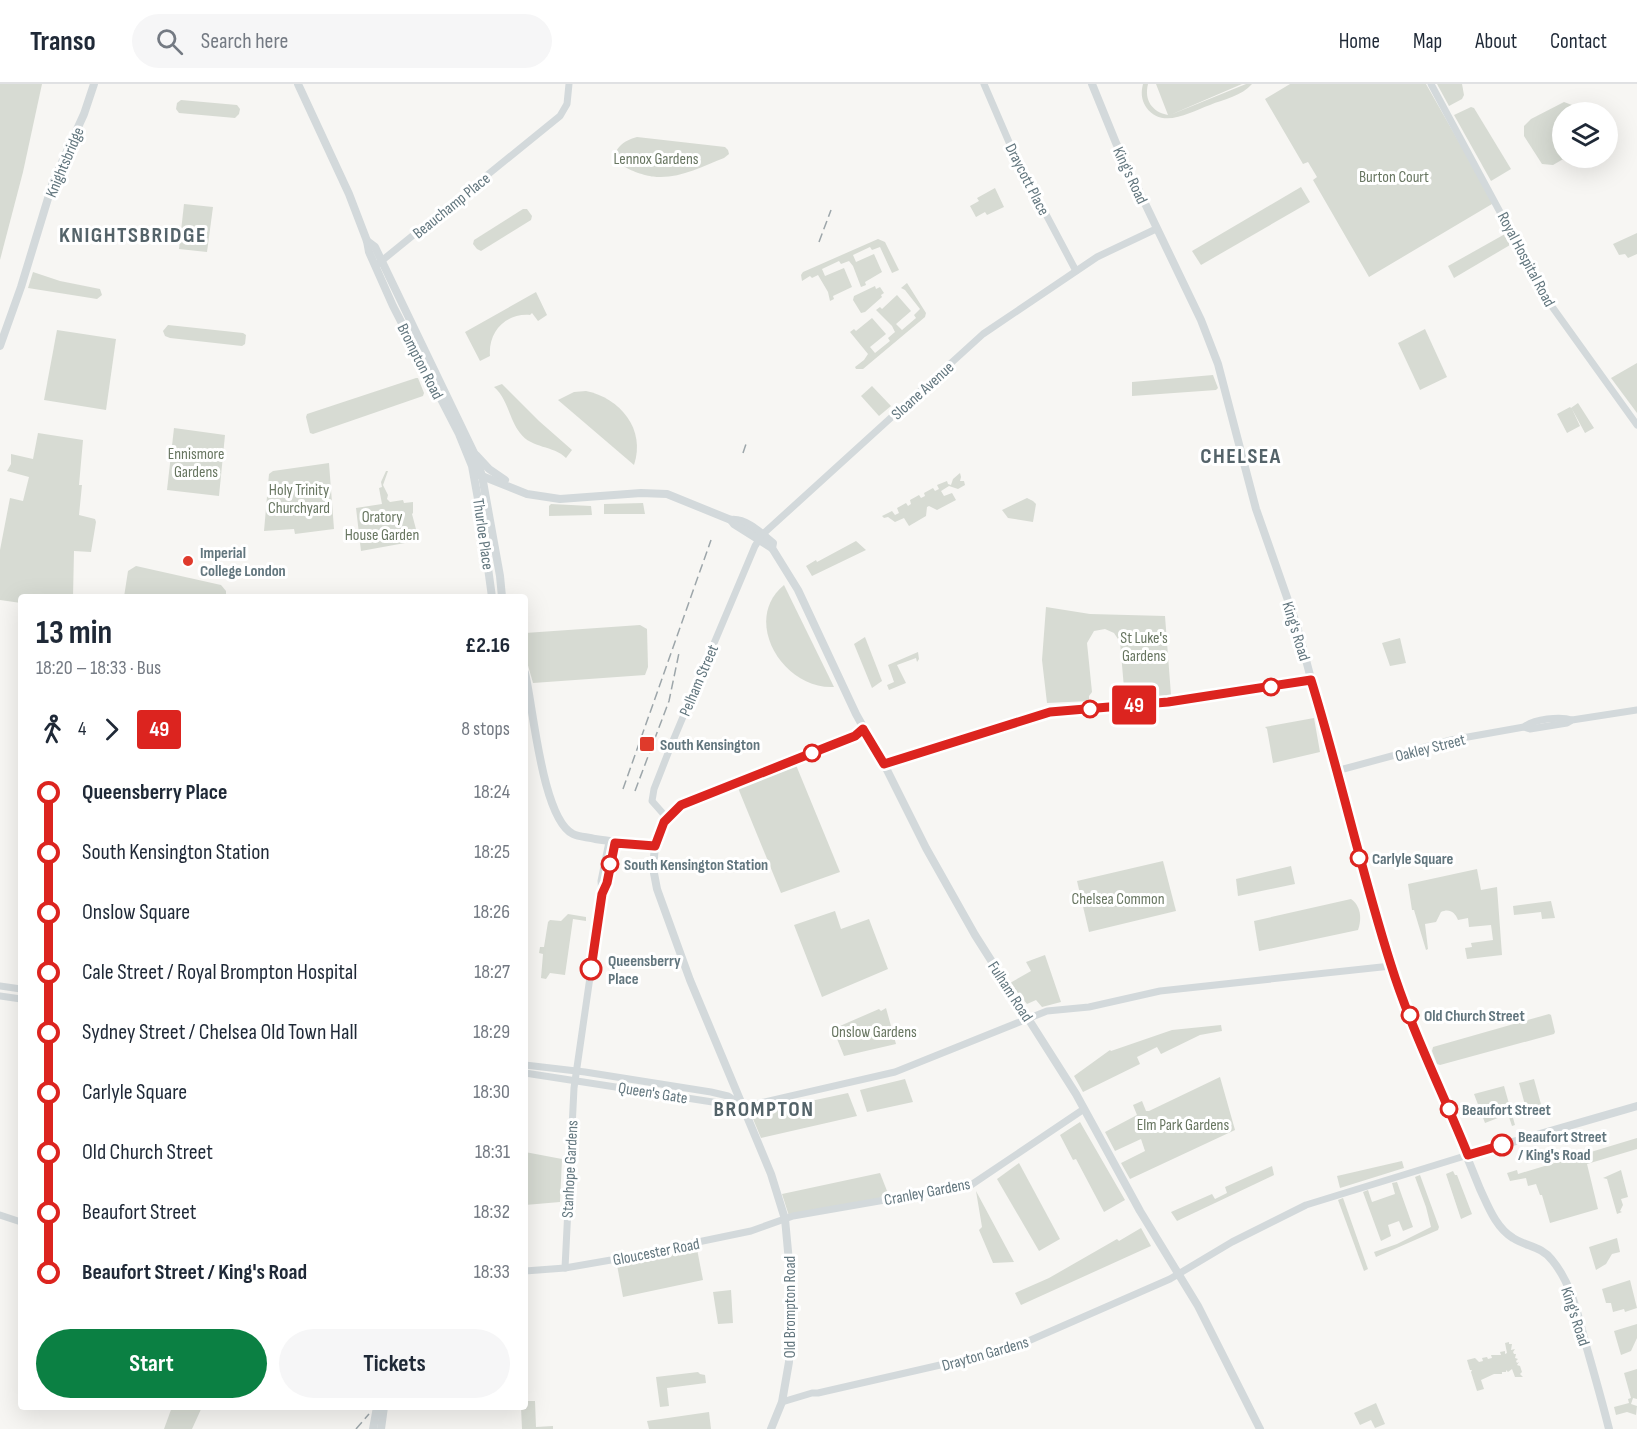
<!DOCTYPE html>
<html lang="en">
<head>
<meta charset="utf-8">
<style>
  :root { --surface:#fff; --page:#f6f6f7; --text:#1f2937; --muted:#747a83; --line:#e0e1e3; --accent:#0b8043 }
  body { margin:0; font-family:"Sofia Sans Condensed",sans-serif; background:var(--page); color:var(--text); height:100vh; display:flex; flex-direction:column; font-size:22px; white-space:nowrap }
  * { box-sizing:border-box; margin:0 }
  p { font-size:20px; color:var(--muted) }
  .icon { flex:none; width:33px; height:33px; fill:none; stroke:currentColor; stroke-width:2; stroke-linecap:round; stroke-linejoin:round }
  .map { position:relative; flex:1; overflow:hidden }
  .details { position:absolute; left:18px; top:510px; width:510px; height:816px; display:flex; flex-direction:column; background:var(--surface); border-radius:6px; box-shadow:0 6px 24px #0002 }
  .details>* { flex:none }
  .badge { padding:0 12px; border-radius:4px; font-size:21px; line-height:39px }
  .fabs { position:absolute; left:1552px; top:18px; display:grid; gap:12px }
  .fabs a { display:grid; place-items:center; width:66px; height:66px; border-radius:50%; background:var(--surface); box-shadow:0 6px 24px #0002; font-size:30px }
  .map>.badge { position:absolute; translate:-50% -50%; box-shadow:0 0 0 3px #fff }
  .legs { display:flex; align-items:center; gap:9px; height:66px; padding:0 18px; font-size:20px }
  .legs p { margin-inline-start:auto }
  .head { display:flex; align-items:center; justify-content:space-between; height:102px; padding:0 18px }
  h1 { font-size:33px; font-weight:700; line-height:45px }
  .button { display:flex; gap:12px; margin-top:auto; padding:12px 18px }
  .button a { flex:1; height:69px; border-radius:36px; background:var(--accent); color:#fff; font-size:24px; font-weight:700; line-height:69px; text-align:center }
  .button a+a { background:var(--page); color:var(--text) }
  ul { padding:0 18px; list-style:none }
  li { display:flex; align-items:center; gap:21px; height:60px; font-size:22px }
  li i { display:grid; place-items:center; width:9px; height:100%; margin:0 8px; background:currentColor }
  li i::after { content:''; width:15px; height:15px; margin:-8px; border:4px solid; border-radius:50%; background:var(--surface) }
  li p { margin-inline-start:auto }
  li:first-child i { background:linear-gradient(#0000 50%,currentColor 0) }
  li:last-child i { background:linear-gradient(currentColor 50%,#0000 0) }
  header { display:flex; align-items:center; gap:36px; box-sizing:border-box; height:84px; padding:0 30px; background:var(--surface); border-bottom:2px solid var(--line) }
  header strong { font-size:28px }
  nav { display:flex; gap:33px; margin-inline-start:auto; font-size:21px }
  .search { width:420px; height:54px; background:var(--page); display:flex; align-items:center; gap:15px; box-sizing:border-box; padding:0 21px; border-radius:33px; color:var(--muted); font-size:22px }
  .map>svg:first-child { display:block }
</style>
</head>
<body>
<header>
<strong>Transo</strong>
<div class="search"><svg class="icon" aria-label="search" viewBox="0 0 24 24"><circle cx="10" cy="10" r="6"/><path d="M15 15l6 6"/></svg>Search here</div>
<nav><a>Home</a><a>Map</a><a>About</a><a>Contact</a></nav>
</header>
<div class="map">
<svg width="1637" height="1345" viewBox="0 0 1637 1345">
  <rect width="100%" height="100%" fill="#f7f6f3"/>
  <g fill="#d7dbd3">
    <path d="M0 0H42L23 88 0 176Z"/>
    <path d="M1143 0H1148C1144 16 1152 28 1168 31L1156 0H1242L1170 31 1246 0H1252C1242 12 1224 15 1210 21 1190 28 1162 46 1146 23 1141 15 1141 8 1143 0Z"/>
    <path d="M1290 0H1426L1493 118 1492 120 1369 193 1313 96 1317 93 1308 78 1303 80 1265 15Z"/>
    <path d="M1437 0H1462L1464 11 1462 15 1449 22Z"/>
    <path d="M181 16 237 21 240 25 239 30 235 34 179 29 176 25 177 19Z"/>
    <path d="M1564 18 1572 21 1579 28H1563V74H1565L1553 81 1542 80 1524 52V42L1531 35Z"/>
    <path d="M1471 23 1474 24 1511 85 1491 97 1454 31Z"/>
    <path d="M637 53 725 63 728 66 729 70 724 74C703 82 681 94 658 93 645 93 602 80 620 62 625 57 630 55 637 53Z"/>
    <path d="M1301 103 1310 118 1201 181 1192 167Z"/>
    <path d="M995 104 1004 123 987 131 985 128 976 133 970 122 979 117 977 114Z"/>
    <path d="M184 120 213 123 207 168 179 165Z"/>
    <path d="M523 125H527L532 132 531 136 481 167 477 165 473 160 474 156Z"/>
    <path d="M1637 149V170L1628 174 1625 170 1619 171 1613 160Z"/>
    <path d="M1505 150 1510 161 1454 194 1448 182Z"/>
    <path d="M878 155 885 158 899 186 892 189 880 163 872 166 870 163 853 171 856 178 874 170 882 188 865 198 866 201 861 203 853 182 849 177 841 180 839 177 822 185 825 192 844 184 852 203 833 212 834 215 830 217 828 208 818 191 812 194 810 192 802 197 801 191 803 188Z"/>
    <path d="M33 188 60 197 100 205 102 211 97 215 28 204Z"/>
    <path d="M907 199 926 229 925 233 863 285H856L855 283 864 276 868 270 850 248 854 245 856 247 872 234 886 250 870 263 875 269 890 257 888 254 895 248 892 242 876 226 880 223 882 225 897 211 911 227 896 240 902 246 916 234 914 231 920 225 905 206 901 204Z"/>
    <path d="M875 202 876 205 880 203 884 209 881 211 882 213 865 228 861 229 853 216 854 212Z"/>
    <path d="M536 208 547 231 538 237 532 229 530 231C505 229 488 248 490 272L480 277 465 248Z"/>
    <path d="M168 241 243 249 246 251 245 260 242 262 170 254 165 252 163 247Z"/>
    <path d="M1425 245 1447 293 1420 306 1398 259Z"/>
    <path d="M57 246 116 255 106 326 44 316Z"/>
    <path d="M1637 279V329L1611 294Z"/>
    <path d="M1213 291 1218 304 1216 306 1132 312V298Z"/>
    <path d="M416 294H418L424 309 423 312 313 350 310 349 306 333 307 330Z"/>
    <path d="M502 300 539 337 572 366 566 374C553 361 532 365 520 349 509 335 508 315 494 303Z"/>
    <path d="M872 302 891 322 879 332 861 312Z"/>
    <path d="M586 307C620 314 646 345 634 381L558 316 574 308Z"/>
    <path d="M1578 319 1594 344 1585 349 1572 325 1580 342 1567 349 1557 330 1570 323 1571 324Z"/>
    <path d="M174 344 225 351 219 412 167 406Z"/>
    <path d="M38 349 83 356 79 401H82L79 431 95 435 96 438 91 468 74 467 73 513H21V519L0 516V466L10 414 23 417 29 393 7 387 11 380V370L33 375Z"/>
    <path d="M329 379 334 445 295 450 294 445 264 447 269 390 273 387Z"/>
    <path d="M386 387H388L383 401 388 411 387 415 390 418 403 416 404 419 413 418V429L412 430 417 449 404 451 405 459 361 467 356 424 382 420 379 404 382 403 381 398Z"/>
    <path d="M960 389 961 393 960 397H964L965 401 958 405 949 402 941 407 944 412 952 409 956 416 937 426 929 422 927 423 926 432 909 442 904 434 895 438 888 433 884 434 882 432 892 427 895 431 899 429 897 424 906 419 908 422 911 420 910 416 919 411 921 414 925 412 924 409 933 404 935 407 939 405 937 401 947 397 948 400 951 401 953 395Z"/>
    <path d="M1027 414 1033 417 1036 420 1033 438 1008 434 1002 426Z"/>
    <path d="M643 419 645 430H604V420Z"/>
    <path d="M551 420 591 422 592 431 549 432V422Z"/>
    <path d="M856 457 866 466 812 492 806 482 816 476 817 478Z"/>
    <path d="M136 482 221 501 226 507V513H124L128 487Z"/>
    <path d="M784 501 834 603C783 606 741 536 784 501Z"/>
    <path d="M1046 523 1090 530 1165 532 1171 611 1128 615 1124 604 1120 558 1114 549 1105 545 1094 547 1087 559 1092 608 1089 612V617L1047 619 1042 576Z"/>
    <path d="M640 541 647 545 648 583 645 591 533 599 525 571V549Z"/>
    <path d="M865 553 882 597 872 604 854 560Z"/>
    <path d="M1400 554 1406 579 1390 582 1382 559Z"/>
    <path d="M918 568 919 575 917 578 916 574 897 581 906 599 889 606 887 601 894 598 888 581Z"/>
    <path d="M1314 634 1320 668 1273 679 1267 645 1265 643Z"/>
    <path d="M796 681 840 788 781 809 738 704Z"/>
    <path d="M1163 777 1176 827 1089 848 1077 797Z"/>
    <path d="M1291 782 1295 800 1238 812 1236 795Z"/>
    <path d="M1477 785 1481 806 1497 803 1502 871 1467 875 1465 864 1472 863 1471 859 1493 856 1491 841 1469 843 1468 834 1458 836C1455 828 1449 824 1441 828L1436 838 1425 840 1428 865 1426 866 1414 826H1412L1408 800Z"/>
    <path d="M1351 815C1361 822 1362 835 1358 846L1259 867 1254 837Z"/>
    <path d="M1551 817 1555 834 1542 835 1541 828 1514 831 1513 822Z"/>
    <path d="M835 827 841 845 869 835 888 885 822 913 794 841Z"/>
    <path d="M568 830 586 833V837L573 835 565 891 550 889 546 895 541 894 543 870 539 869 540 863H544L548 838 550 836 561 837Z"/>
    <path d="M1045 871 1061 918 1042 923 1036 916 1027 920 1010 899 1031 887 1026 878Z"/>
    <path d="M886 924 896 960 844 972 833 945 879 925 881 927Z"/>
    <path d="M1549 930 1551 931 1555 948 1554 950 1440 981 1437 980 1432 967 1433 963Z"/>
    <path d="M1221 941 1222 947 1200 951 1161 970 1157 963 1137 973 1140 980 1083 1008 1074 992 1110 966 1111 967 1172 946Z"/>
    <path d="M1220 993 1235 1046 1130 1095 1121 1079 1145 1067 1141 1055 1115 1067 1105 1048 1137 1031 1133 1021 1142 1017 1146 1027H1149Z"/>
    <path d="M905 995 913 1018 867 1028 860 1006Z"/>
    <path d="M1534 995 1542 1024 1527 1028 1519 999Z"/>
    <path d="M1504 1002 1515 1041 1512 1042 1508 1030 1485 1039 1474 1010Z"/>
    <path d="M848 1009 857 1032 761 1054 751 1030Z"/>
    <path d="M1080 1038 1125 1116 1104 1128 1076 1075 1073 1076 1060 1051Z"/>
    <path d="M1637 1054V1065L1587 1080 1598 1125 1550 1139 1542 1111H1540L1536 1100 1528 1102 1526 1094 1510 1097 1507 1089 1517 1086 1518 1090Z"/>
    <path d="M525 1068 562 1075 560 1118 525 1121Z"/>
    <path d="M1402 1077 1404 1084 1340 1104 1337 1092Z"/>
    <path d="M1019 1079 1060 1155 1039 1167 997 1095Z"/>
    <path d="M1272 1082 1274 1091 1177 1137 1171 1128 1212 1110 1215 1115 1227 1109 1225 1103Z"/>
    <path d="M1621 1086 1628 1113 1621 1115 1623 1121 1620 1127 1622 1128 1617 1130 1607 1095 1603 1094Z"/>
    <path d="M1453 1087 1455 1091H1457L1472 1130 1461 1135 1446 1090Z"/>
    <path d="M880 1089 889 1112 789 1132 782 1110Z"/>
    <path d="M1420 1091 1439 1143 1438 1146 1376 1173 1374 1168 1397 1160 1431 1143 1426 1123 1415 1093Z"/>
    <path d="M1397 1098 1413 1143 1403 1147 1399 1137 1388 1141 1391 1152 1381 1157 1363 1108 1368 1106 1372 1118 1395 1110 1392 1099Z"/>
    <path d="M976 1107 1014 1178 993 1179 979 1146 982 1143Z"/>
    <path d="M1343 1114 1368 1185 1364 1187 1338 1116Z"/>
    <path d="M1141 1144 1151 1162 1021 1221 1015 1209 1049 1194 1117 1155 1119 1157Z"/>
    <path d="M1617 1154 1620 1168 1612 1170 1606 1180 1596 1186 1589 1163Z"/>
    <path d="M697 1165 703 1196 623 1213 617 1181Z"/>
    <path d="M1630 1196 1637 1224 1625 1228 1624 1225 1613 1228 1611 1219H1606L1602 1205Z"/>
    <path d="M731 1206 733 1239 718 1240 713 1208Z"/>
    <path d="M1637 1240V1254L1631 1267 1621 1271 1614 1247Z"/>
    <path d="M1509 1258V1260H1512L1511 1266 1515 1265 1513 1268 1514 1270H1516L1515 1274 1518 1275 1516 1277 1517 1279 1519 1278 1517 1281 1520 1282 1522 1288 1520 1290 1523 1293H1515L1512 1285 1508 1288 1506 1286V1288H1502V1290H1494L1481 1296 1484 1305 1477 1307 1471 1288 1472 1286H1470L1467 1276 1475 1274 1479 1278 1483 1277 1482 1274 1487 1273 1488 1275 1492 1274 1491 1271H1501L1500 1268 1505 1267V1270L1507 1269 1505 1259Z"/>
    <path d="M1637 1285V1315L1633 1314 1631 1320 1637 1322 1636 1331 1627 1328 1616 1331 1614 1323 1629 1319 1628 1315 1631 1314 1624 1289Z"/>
    <path d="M698 1288 700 1290 705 1291 706 1299 667 1304 669 1322 660 1323 656 1293Z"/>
    <path d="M525 1317H535L536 1343 553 1342V1345H522L521 1323H525Z"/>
    <path d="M1376 1319 1385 1340 1375 1344 1371 1336 1360 1341 1354 1329Z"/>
    <path d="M172 1323H202L192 1345H164Z"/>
    <path d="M709 1328 711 1345H649L647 1337Z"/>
  </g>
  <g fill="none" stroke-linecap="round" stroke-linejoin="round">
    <g stroke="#d3d9db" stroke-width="7">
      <path d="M984 0 1015 72 1076 187"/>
      <path d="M1431 0 1548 217 1637 341"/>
      <path d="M379 179 560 32 567 20 569 0"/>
      <path d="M1524 643 1530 645 1567 639 1572 636 1637 626"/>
      <path d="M884 680 1042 629 1168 618 1311 596"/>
      <path d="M1336 687 1451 656 1524 643C1534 635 1560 632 1572 636"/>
      <path d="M667 734 652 717 654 705 672 659 755 462 763 450 983 250 1097 173 1156 145"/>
      <path d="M655 762 664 738 681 721 827 663 855 652 863 645"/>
      <path d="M603 807 607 799 615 759"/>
      <path d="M0 902 21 905"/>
      <path d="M0 912 21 915"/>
      <path d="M525 981 585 988 711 1008 728 1012 740 1020"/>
      <path d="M525 989 732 1021H751L895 988 1047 927 1089 923 1160 907 1391 882"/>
      <path d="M0 1131 21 1138"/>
      <path d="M565 1184 574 1004 602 810 601 797 609 758"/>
      <path d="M525 1187 565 1184 611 1176 751 1147 793 1132 971 1101 1084 1025"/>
      <path d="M782 1318 812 1309H818L1010 1265 1170 1195 1232 1158 1306 1121 1468 1071"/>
    </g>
    <g stroke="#d3d9db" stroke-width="8">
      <path d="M1092 0 1116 59 1201 236 1218 280 1256 425 1297 542 1355 761 1391 882 1400 908 1480 1105C1488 1122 1496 1144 1513 1154 1527 1163 1541 1162 1552 1176 1572 1200 1578 1232 1586 1261 1594 1289 1602 1317 1609 1345"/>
      <path d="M0 262 21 203 53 98 84 30 94 0"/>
      <path d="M476 371 489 385 505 396"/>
      <path d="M477 390 527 410 560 415 641 409 667 410 731 436C746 434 762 450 773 459L772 464 798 506 856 630 884 680 926 764 975 851 1076 1010 1140 1127 1198 1222 1260 1345"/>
      <path d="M731 436 734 440 772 464"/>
      <path d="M525 589C533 621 542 735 573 750 579 753 588 753 595 755 615 758 635 760 655 762L653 784 657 805 690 896 771 1090 785 1135 791 1199 789 1278 782 1318 771 1345"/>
      <path d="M1468 1071 1637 1022"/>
    </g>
    <g stroke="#d3d9db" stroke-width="8">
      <path d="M298 0 349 110 367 157 369 168 393 222 459 350 472 382 480 426 492 513"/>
      <path d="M367 157 375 163 476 373 482 392 500 492 502 513"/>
      <path d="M373 1345 377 1323"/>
      <path d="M381 1345 384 1323"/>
    </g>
    <g stroke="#9da6aa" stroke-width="1.5" stroke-dasharray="9 4.5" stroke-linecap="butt">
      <path d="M819 158 831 126"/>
      <path d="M743 369 747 357"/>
      <path d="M623 705 711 456"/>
      <path d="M635 707 669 617 679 569"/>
      <path d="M356 1345 369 1330"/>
    </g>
  </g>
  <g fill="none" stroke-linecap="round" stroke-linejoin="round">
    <defs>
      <path id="line-1" d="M591 885 602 810 607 799 615 759 655 762 664 738 681 721 827 663 855 652 863 645 884 680 1050 628 1168 618 1311 596C1340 690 1361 787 1391 881 1411 945 1443 1009 1468 1071L1502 1061"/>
    </defs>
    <use href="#line-1" stroke="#fff" stroke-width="14"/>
    <use href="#line-1" stroke="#dc241f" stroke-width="9"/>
  </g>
  <g fill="#df3a2b" stroke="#fff" stroke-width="2">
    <circle cx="188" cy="477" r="6"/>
    <rect x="639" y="652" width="16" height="16" rx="3"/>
  </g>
  <g fill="#fff" stroke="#dc241f" stroke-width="3">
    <circle cx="1271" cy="603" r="8"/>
    <circle cx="1090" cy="625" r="8"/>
    <circle cx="812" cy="669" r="8"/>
    <circle cx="1359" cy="774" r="8"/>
    <circle cx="610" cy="780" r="8"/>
    <circle cx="591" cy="885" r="10"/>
    <circle cx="1410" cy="931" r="8"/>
    <circle cx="1449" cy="1025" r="8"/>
    <circle cx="1502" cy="1061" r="10"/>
  </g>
  <g text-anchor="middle" stroke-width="6" stroke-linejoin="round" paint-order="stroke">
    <g font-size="16" fill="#687661" stroke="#fff">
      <text x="656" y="80">Lennox Gardens</text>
      <text x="1394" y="98">Burton Court</text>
      <text x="196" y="375">Ennismore<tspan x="196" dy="18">Gardens</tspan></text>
      <text x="299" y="411">Holy Trinity<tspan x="299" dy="18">Churchyard</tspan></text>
      <text x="382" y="438">Oratory<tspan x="382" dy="18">House Garden</tspan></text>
      <text x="1144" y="559">St Luke's<tspan x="1144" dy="18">Gardens</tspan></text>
      <text x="1118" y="820">Chelsea Common</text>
      <text x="874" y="953">Onslow Gardens</text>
      <text x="1183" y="1046">Elm Park Gardens</text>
    </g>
    <g font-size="16" fill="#62767e" stroke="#fff">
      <text transform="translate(64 78) rotate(-67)" y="6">Knightsbridge</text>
      <text transform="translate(1131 91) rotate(65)" y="6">King's Road</text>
      <text transform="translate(1028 95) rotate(63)" y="6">Draycott Place</text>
      <text transform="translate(451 121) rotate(-39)" y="6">Beauchamp Place</text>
      <text transform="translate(1527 175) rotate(62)" y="6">Royal Hospital Road</text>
      <text transform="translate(421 277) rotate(63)" y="6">Brompton Road</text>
      <text transform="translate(922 306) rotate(-42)" y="6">Sloane Avenue</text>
      <text transform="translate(484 450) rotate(82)" y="6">Thurloe Place</text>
      <text transform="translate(1297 547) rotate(73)" y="6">King's Road</text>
      <text transform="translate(698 596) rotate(-67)" y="6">Pelham Street</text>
      <text transform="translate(1430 663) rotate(-14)" y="6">Oakley Street</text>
      <text transform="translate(1011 907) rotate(57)" y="6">Fulham Road</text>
      <text transform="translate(653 1008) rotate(9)" y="6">Queen's Gate</text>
      <text transform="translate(569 1085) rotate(-87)" y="6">Stanhope Gardens</text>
      <text transform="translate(927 1107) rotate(-11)" y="6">Cranley Gardens</text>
      <text transform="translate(656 1167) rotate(-11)" y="6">Gloucester Road</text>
      <text transform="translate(789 1223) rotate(-90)" y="6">Old Brompton Road</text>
      <text transform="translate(1576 1232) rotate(72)" y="6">King's Road</text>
      <text transform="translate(985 1269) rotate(-16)" y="6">Drayton Gardens</text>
    </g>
    <g font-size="16" font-weight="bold" fill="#62767e" stroke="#fff" text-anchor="start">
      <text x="200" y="474">Imperial<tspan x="200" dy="18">College London</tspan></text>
      <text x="660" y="666">South Kensington</text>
    </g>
    <g font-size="16" font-weight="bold" fill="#62767e" stroke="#fff" text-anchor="start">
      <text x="1372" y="780">Carlyle Square</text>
      <text x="624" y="786">South Kensington Station</text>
      <text x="608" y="882">Queensberry<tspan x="608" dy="18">Place</tspan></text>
      <text x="1424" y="937">Old Church Street</text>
      <text x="1462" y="1031">Beaufort Street</text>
      <text x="1518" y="1058">Beaufort Street<tspan x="1518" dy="18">/ King's Road</tspan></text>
    </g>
    <g font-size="22" font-weight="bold" letter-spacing="1.5" fill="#546369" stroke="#fff">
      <text x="133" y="158">KNIGHTSBRIDGE</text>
      <text x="1241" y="379">CHELSEA</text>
      <text x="764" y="1032">BROMPTON</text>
    </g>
  </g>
</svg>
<div class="fabs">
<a><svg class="icon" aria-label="layers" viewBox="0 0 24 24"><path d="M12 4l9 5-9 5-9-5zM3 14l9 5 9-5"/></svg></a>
</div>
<b class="badge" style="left:1134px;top:621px;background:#dc241f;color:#fff">49</b>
<section class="details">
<div class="head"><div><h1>13 min</h1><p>18:20 – 18:33 · Bus</p></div><b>£2.16</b></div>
<div class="legs"><svg class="icon" aria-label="walk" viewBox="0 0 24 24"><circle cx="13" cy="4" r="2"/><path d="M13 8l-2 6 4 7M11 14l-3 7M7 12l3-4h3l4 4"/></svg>4<svg class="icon" aria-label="forward" viewBox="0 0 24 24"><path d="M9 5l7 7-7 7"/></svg><b class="badge" style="background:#dc241f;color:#fff">49</b><p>8 stops</p></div>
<ul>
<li><i style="color:#dc241f"></i><b>Queensberry Place</b><p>18:24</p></li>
<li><i style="color:#dc241f"></i><span>South Kensington Station</span><p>18:25</p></li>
<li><i style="color:#dc241f"></i><span>Onslow Square</span><p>18:26</p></li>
<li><i style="color:#dc241f"></i><span>Cale Street / Royal Brompton Hospital</span><p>18:27</p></li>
<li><i style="color:#dc241f"></i><span>Sydney Street / Chelsea Old Town Hall</span><p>18:29</p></li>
<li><i style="color:#dc241f"></i><span>Carlyle Square</span><p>18:30</p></li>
<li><i style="color:#dc241f"></i><span>Old Church Street</span><p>18:31</p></li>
<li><i style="color:#dc241f"></i><span>Beaufort Street</span><p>18:32</p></li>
<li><i style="color:#dc241f"></i><b>Beaufort Street / King's Road</b><p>18:33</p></li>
</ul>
<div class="button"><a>Start</a><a>Tickets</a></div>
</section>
</div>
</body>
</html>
